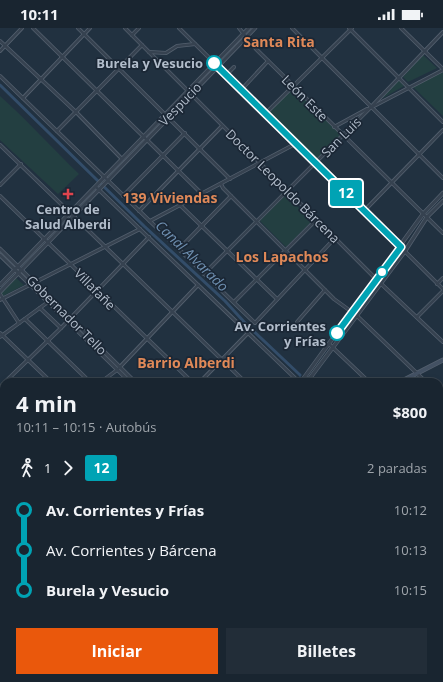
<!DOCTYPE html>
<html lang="es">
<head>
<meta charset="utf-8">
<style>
  :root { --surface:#192530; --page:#222d38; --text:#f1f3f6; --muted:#9fa5ab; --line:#37424c; --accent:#ea580c }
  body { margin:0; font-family:"Open Sans",sans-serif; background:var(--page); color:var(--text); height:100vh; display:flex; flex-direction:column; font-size:15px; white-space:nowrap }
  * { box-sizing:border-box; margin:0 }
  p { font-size:13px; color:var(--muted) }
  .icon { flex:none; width:22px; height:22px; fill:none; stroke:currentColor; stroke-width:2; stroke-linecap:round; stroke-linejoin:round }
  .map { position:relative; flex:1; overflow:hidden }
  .side { position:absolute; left:0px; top:350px; width:443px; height:304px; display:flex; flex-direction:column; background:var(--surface); border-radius:12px 12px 0 0; box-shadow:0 2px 6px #0003,0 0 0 1px var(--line) }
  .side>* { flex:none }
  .badge { padding:0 8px; border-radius:3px; font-size:14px; line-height:26px }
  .map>.badge { position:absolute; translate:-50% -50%; box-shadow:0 0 0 2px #fff }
  .legs { display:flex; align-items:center; gap:6px; height:44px; padding:0 16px; font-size:13px }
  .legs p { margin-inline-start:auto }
  .head { display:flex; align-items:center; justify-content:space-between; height:68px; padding:0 16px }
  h1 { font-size:22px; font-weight:700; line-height:30px }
  .button { display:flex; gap:8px; margin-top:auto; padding:8px 16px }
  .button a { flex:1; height:46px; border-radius:0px; background:var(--accent); color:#fff; font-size:16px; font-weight:700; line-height:46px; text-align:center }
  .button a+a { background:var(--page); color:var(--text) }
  ul { padding:0 16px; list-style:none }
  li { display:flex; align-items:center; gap:14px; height:40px; font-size:15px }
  li i { display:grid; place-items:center; width:6px; height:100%; margin:0 5px; background:currentColor }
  li i::after { content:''; width:10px; height:10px; margin:-5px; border:3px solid; border-radius:50%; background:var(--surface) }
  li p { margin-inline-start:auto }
  li:first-child i { background:linear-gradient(#0000 50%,currentColor 0) }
  li:last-child i { background:linear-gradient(currentColor 50%,#0000 0) }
  .status { display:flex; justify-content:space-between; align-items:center; height:28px; padding:0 20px; background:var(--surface); direction:ltr }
  .status svg { height:11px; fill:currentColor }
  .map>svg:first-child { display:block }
</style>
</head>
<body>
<div class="status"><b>10:11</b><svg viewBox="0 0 49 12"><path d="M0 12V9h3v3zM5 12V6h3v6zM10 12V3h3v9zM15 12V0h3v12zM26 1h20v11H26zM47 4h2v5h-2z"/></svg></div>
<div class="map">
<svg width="443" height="654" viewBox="0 0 443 654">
  <rect width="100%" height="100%" fill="#213140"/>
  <g fill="#233f41">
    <path d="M423 27 437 40 408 54 403 49Z"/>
    <path d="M442 44 443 46V88L413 59Z"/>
    <path d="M398 52 404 58 383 70V69Z"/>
    <path d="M292 59 341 107 315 134 267 86Z"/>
    <path d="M0 68C28 93 52 120 79 146L58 166 0 112Z"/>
    <path d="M286 167 312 193 286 219 260 193Z"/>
    <path d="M16 250 24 257 3 268 1 265Z"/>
    <path d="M443 410V437L439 453V413Z"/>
    <path d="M64 650H96L89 654H67Z"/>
  </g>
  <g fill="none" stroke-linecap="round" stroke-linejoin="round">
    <g stroke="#334d69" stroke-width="1">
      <path d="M300 347V349"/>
      <path d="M262 650 267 654"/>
      <path d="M208 654 209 650"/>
    </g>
    <path stroke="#334d69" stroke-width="3" d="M0 57 144 198 225 273 246 296 300 347"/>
    <defs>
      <g id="minor">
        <path d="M33 0 202 166"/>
        <path d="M78 0 230 151"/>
        <path d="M125 0 376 251 443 314"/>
        <path d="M179 0 443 261"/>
        <path d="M239 0 256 21 443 205"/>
        <path d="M292 0 443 150"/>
        <path d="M349 0 443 94"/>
        <path d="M401 0 443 41"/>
        <path d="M132 7 139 0"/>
        <path d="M0 13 76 84 122 131"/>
        <path d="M0 23 22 0"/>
        <path d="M149 24 166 25 177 18 195 16"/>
        <path d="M226 47 234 39"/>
        <path d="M0 48 255 295 335 210"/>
        <path d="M241 62 268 33"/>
        <path d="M23 70 90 0"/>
        <path d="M374 78 443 42"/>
        <path d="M265 86 352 0"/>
        <path d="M334 99 367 81"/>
        <path d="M57 103 142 17"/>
        <path d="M0 117 245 354"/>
        <path d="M221 156 223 160 334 271 356 287 426 354"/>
        <path d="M0 157 21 136"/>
        <path d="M96 159 297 352"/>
        <path d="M0 168 192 354"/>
        <path d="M123 168 185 105"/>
        <path d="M180 177 277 271"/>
        <path d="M139 183 222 98"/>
        <path d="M364 183 443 102"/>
        <path d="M150 193 295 116"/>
        <path d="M179 221 231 168"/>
        <path d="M204 246 371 79 443 4"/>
        <path d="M437 256 443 250"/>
        <path d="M0 266 19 295"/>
        <path d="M0 272 140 201"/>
        <path d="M234 274 316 192"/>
        <path d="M40 280 61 300"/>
        <path d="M417 289 443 263"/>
        <path d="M25 291 90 354"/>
        <path d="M297 294 325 262"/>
        <path d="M0 305 51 354"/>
        <path d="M0 309 48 274"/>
        <path d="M329 316 369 354"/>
        <path d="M5 354 61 300 149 209"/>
        <path d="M101 354 117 342 198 257"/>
        <path d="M200 354 248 305"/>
        <path d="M0 359 4 355"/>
        <path d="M439 369 443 365"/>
        <path d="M0 401 4 405"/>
        <path d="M0 431 4 428"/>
        <path d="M0 442 4 446"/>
        <path d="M0 490 4 495"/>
        <path d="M439 544 443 542"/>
        <path d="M439 551 443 554"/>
        <path d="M0 587 4 585"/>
        <path d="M439 639H443"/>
        <path d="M158 650 162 654"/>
        <path d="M161 650 165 654"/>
        <path d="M282 650 286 654"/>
        <path d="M433 650 437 654"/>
        <path d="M93 654 101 650"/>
        <path d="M292 654 297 650"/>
        <path d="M390 654H394"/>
      </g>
      <g id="tertiary">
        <path d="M0 221 135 354"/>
        <path d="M0 227 130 354"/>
        <path d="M0 257 249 0"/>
        <path d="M0 264 255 0"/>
        <path d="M301 354 423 186 443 165"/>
        <path d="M307 354 405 223 427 189 443 173"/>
        <path d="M439 528 443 522"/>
        <path d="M351 654 352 650"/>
        <path d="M380 654 381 650"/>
      </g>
      <g id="secondary">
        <path d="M400 354 443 332"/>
        <path d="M0 548 4 547"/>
        <path d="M0 551 4 550"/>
        <path d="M0 605 4 612"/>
        <path d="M0 628 4 626"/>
        <path d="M29 650 39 654 48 650"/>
        <path d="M54 650 60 654"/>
        <path d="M62 650 64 654"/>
      </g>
      <g id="motorway">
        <path d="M439 411 443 407"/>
        <path d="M439 461 443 447"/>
        <path d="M439 468 443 465"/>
        <path d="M439 477 443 474"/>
        <path d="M439 505 443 500"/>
        <path d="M0 653 4 650"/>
        <path d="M12 654 19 650"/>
        <path d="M358 654 359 650"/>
        <path d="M362 654 363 650"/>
      </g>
    </defs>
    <use href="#minor" stroke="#54606e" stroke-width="4"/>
    <use href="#tertiary" stroke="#54606e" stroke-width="4.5"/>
    <use href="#secondary" stroke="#54606e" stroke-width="5"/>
    <use href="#motorway" stroke="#414d5b" stroke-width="6"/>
    <use href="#minor" stroke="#364250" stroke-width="2.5"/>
    <use href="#tertiary" stroke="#364250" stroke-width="3"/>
    <use href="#secondary" stroke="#435163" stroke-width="3.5"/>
    <use href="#motorway" stroke="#766652" stroke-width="4.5"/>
    <defs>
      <path id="motorway-bridge" d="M22 654 29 650"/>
    </defs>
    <use href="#motorway-bridge" stroke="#414d5b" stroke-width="6" stroke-linecap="butt"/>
    <use href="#motorway-bridge" stroke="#766652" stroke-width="4.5"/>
  </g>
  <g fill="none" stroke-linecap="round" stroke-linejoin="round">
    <defs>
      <path id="line-1" d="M214 35 401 219 337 305"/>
    </defs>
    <use href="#line-1" stroke="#fff" stroke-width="9"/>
    <use href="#line-1" stroke="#00a3b4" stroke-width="6"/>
  </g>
  <g fill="#fff" stroke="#00a3b4" stroke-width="2">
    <circle cx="214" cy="35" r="7"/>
    <circle cx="382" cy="244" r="5"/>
    <circle cx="337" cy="305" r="7"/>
  </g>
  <path fill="#e0444e" stroke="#1b2735" stroke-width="1.5" d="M66 160h4v4h4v4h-4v4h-4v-4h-4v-4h4z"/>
  <g text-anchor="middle" stroke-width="3.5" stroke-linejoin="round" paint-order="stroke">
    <g font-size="13" font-weight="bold" fill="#b2bdcb" stroke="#1b2735" text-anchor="end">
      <text x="203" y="40">Burela y Vesucio</text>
      <text x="326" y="303">Av. Corrientes<tspan x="326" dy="15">y Frías</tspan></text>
    </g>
    <g font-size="13" fill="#b2bdcb" stroke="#1b2735">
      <text transform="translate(305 70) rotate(45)" y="5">León Este</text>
      <text transform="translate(180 76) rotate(-46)" y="5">Vespucio</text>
      <text transform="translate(341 109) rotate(-45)" y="5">San Luis</text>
      <text transform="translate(283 158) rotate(45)" y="5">Doctor Leopoldo Bárcena</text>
      <text transform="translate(95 261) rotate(45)" y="5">Villafañe</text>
      <text transform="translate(67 287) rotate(45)" y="5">Gobernador Tello</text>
    </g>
    <g font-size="13" font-weight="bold" fill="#b2bdcb" stroke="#1b2735">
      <text x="68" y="186">Centro de<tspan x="68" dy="15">Salud Alberdi</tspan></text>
    </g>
    <g font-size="14" font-weight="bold" fill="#e08958" stroke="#1b2735">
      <text x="279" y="19">Santa Rita</text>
      <text x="170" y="175">139 Viviendas</text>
      <text x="282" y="234">Los Lapachos</text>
      <text x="186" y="340">Barrio Alberdi</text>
    </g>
    <g font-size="14" font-style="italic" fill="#6f90b1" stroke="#1b2735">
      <text transform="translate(192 228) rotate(44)" y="5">Canal Alvarado</text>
    </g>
  </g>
</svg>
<b class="badge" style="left:346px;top:165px;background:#00a3b4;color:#fff">12</b>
<section class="side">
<div class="head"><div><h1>4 min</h1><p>10:11 – 10:15 · Autobús</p></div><b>$800</b></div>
<div class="legs"><svg class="icon" aria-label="walk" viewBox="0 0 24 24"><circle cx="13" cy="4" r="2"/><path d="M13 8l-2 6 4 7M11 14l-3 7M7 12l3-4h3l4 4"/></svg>1<svg class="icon" aria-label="forward" viewBox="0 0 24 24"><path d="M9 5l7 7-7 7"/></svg><b class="badge" style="background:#00a3b4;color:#fff">12</b><p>2 paradas</p></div>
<ul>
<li><i style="color:#00a3b4"></i><b>Av. Corrientes y Frías</b><p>10:12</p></li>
<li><i style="color:#00a3b4"></i><span>Av. Corrientes y Bárcena</span><p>10:13</p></li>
<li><i style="color:#00a3b4"></i><b>Burela y Vesucio</b><p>10:15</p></li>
</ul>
<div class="button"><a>Iniciar</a><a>Billetes</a></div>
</section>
</div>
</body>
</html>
